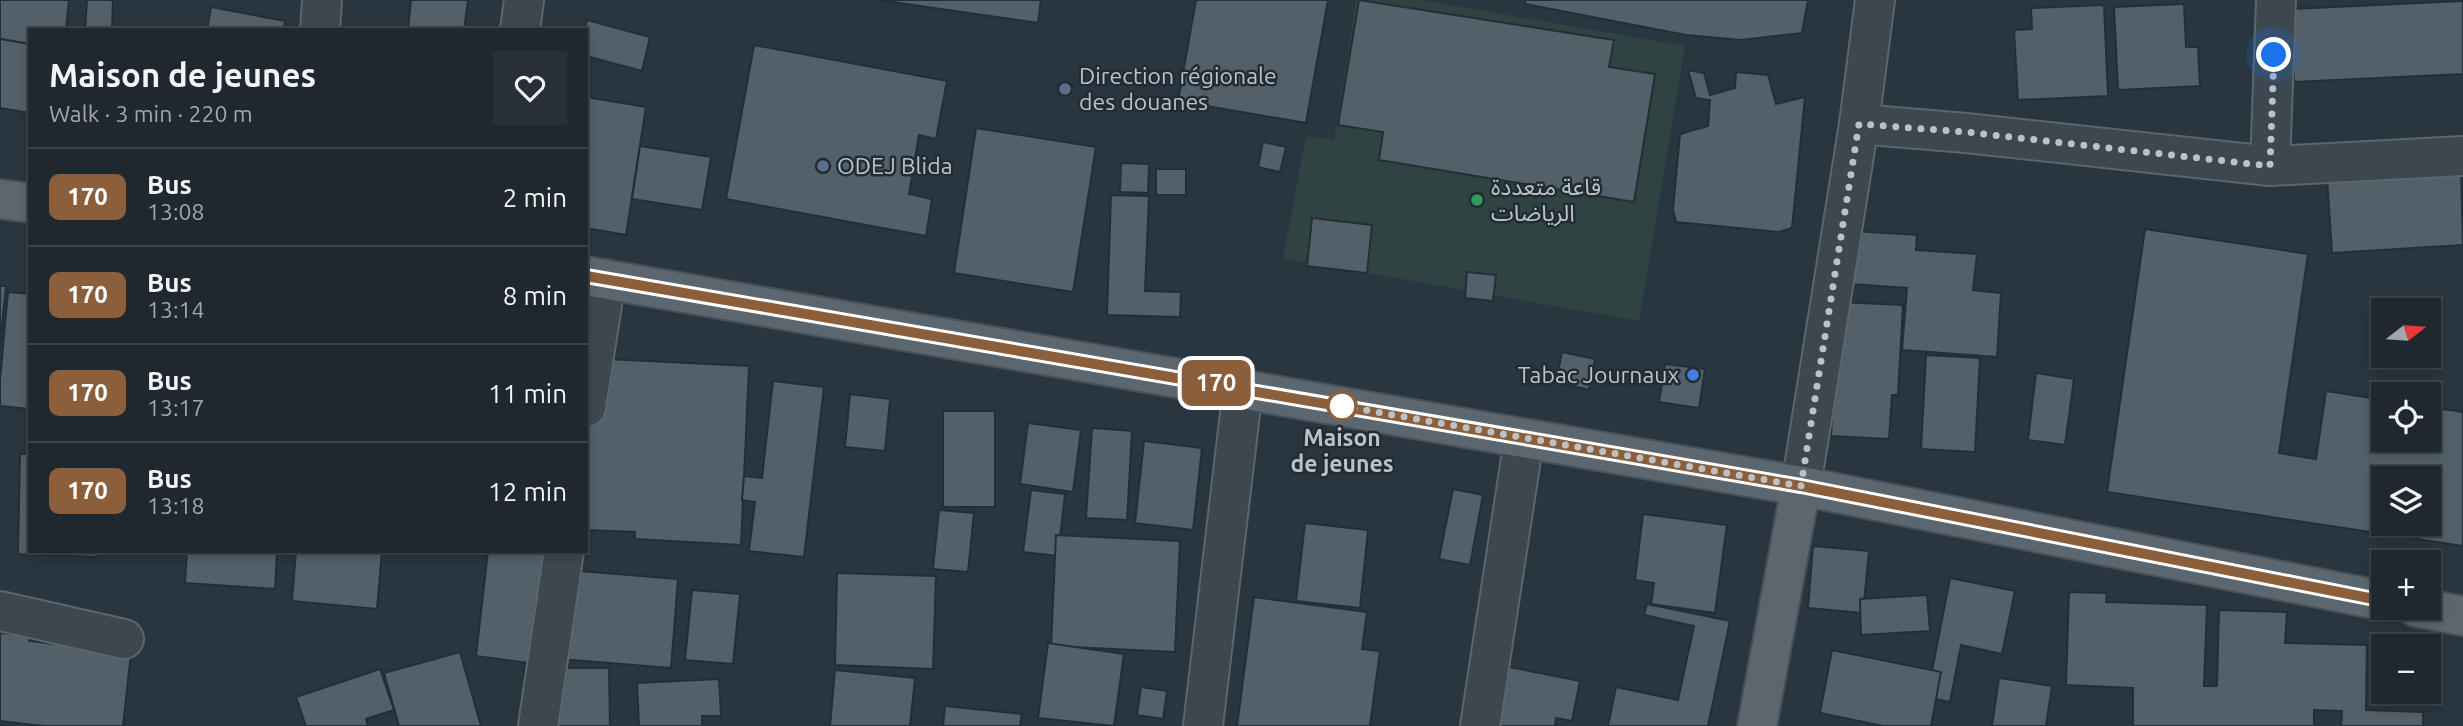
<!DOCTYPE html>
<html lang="en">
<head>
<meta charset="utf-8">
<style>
  :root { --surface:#1f282f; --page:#273037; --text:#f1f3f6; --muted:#a1a6aa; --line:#3c444b }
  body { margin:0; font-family:Ubuntu,"Noto Sans Arabic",sans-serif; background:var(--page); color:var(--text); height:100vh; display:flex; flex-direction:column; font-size:26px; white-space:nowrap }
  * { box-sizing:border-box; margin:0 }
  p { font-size:23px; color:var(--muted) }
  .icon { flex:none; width:38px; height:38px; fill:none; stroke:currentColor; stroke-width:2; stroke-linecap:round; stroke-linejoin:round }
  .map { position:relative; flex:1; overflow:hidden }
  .panel { position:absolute; left:28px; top:28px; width:560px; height:525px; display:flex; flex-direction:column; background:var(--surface); border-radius:0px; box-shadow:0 4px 10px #0003,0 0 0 2px var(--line) }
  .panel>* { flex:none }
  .badge { padding:0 14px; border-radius:10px; font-size:24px; line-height:46px }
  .needle { width:46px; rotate:73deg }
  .fabs { position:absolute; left:2371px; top:298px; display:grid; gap:14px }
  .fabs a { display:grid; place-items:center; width:70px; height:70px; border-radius:0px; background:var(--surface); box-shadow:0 4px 10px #0003,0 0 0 2px var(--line); font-size:35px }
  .you { position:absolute; width:35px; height:35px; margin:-18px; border:5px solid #fff; border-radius:50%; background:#1a73e8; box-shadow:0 0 0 10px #1a73e833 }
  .map>.badge { position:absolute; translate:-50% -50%; box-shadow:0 0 0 4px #fff }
  .round { display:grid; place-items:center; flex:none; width:74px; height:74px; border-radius:0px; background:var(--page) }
  .headline { display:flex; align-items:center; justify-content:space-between; height:119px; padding:0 21px }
  h1 { font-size:33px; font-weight:600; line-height:52px }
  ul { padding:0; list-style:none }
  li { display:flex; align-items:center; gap:21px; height:98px; padding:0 21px; border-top:2px solid var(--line) }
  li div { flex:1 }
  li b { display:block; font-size:26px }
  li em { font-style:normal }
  li .badge { min-width:77px; font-weight:700; text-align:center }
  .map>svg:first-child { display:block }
</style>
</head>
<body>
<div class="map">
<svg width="2463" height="726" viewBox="0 0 2463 726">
  <rect width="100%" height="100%" fill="#29353f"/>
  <path fill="#2e4342" d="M1356 0H1422L1685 46 1639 321 1283 258 1306 136 1334 140Z"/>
  <g fill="#536069" stroke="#242e36" stroke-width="2" fill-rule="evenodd">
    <path d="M0 0H69L66 30H30V44L0 39Z"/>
    <path d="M87 0H113L112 30H85Z"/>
    <path d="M411 0H468L464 30H408Z"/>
    <path d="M878 0H1041L1038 23Z"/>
    <path d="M1196 0H1328L1306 123 1178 101Z"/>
    <path d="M1359 0 1614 40 1609 67 1655 74 1634 202 1379 160 1383 132 1338 125Z"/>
    <path d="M1525 0H1808L1802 33 1741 40 1686 35 1525 4Z"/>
    <path d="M2463 1V74L2294 82 2291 9Z"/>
    <path d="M2184 4 2186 47H2198L2200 86 2118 90 2114 7Z"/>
    <path d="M2104 5 2108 96 2018 100 2014 30 2032 29 2031 8Z"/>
    <path d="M211 7 285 21 284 30H207Z"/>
    <path d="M587 20 650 37 642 71 586 56V30H584Z"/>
    <path d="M0 39 30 44V113L0 108Z"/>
    <path d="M754 45 947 81 936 139 919 135 909 194 932 199 926 236 726 199Z"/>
    <path d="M1688 70 1704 73 1710 95 1735 88 1736 72 1768 75 1776 104 1805 97 1792 228 1779 232 1676 222 1673 209 1680 134 1708 126 1710 100 1696 98Z"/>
    <path d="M586 97 646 107 626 235 586 228Z"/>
    <path d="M976 128 1096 147 1073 292 954 273Z"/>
    <path d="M1263 142 1286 147 1280 172 1258 167Z"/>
    <path d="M640 146 711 157 702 210 632 199Z"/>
    <path d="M1121 163 1149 164 1148 193 1120 192Z"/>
    <rect x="1156" y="169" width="30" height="26"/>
    <path d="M2461 170 2463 245 2332 253 2327 178Z"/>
    <path d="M1111 195 1149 196 1145 291 1181 292 1180 317 1107 315Z"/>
    <path d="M1312 218 1372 225 1367 273 1307 266Z"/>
    <path d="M2145 229 2308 254 2279 453 2316 459 2326 391 2384 400V439H2429V407L2463 412V546L2107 492ZM2384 478H2429V523H2384Z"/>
    <path d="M1854 231 1917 235 1916 250 1977 254 1973 290 2001 293 1997 357 1902 350 1907 288 1851 284Z"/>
    <path d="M1467 272 1496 275 1493 301 1465 298Z"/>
    <path d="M0 286H6L0 345Z"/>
    <path d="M8 292 30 294V409L0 406V380Z"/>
    <path d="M1839 302 1903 305 1898 395H1892L1889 439 1831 436Z"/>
    <path d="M1562 352 1595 359 1589 390 1556 382Z"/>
    <path d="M1926 355 1980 358 1975 452 1921 449Z"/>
    <path d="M586 358 749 366 741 545 635 539V532L586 530Z"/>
    <path d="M1665 364 1705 369 1699 408 1659 402Z"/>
    <path d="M2036 373 2074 379 2065 445 2028 440Z"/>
    <path d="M773 381 824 387 804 557 749 551 755 502 742 500 744 476 762 478Z"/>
    <path d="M850 394 890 399 885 451 845 447Z"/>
    <rect x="943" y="411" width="52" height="96"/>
    <path d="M1028 423 1081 430 1073 492 1020 484Z"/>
    <path d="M1092 428 1132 431 1127 520 1086 518Z"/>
    <path d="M1144 441 1202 448 1193 530 1135 523Z"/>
    <path d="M20 454H30V551H97V557L18 554Z"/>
    <path d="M1453 489 1483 495 1470 565 1439 559Z"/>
    <path d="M1031 490 1065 494 1058 556 1023 552Z"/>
    <path d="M939 510 974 513 968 572 933 569Z"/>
    <path d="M1643 514 1727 525 1715 613 1651 604 1654 583 1635 580Z"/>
    <path d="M1305 523 1368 530 1360 608 1296 601Z"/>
    <path d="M1056 535 1180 541 1175 652 1051 646Z"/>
    <path d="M1813 546 1869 551 1863 613 1808 608Z"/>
    <path d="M187 551H277L275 589 185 583Z"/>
    <path d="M296 551H382L377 609 292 601Z"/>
    <path d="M488 551 549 552 536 664 476 656Z"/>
    <path d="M555 569 678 579 671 668 548 658Z"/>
    <path d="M837 573 936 576 933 669 835 665Z"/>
    <path d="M1950 578 2015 591 2002 654 1961 645 1950 702 1927 697Z"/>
    <path d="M692 590 740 594 733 664 685 660Z"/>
    <path d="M2069 592 2107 593 2106 602 2207 605 2204 686H2217L2219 610 2287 612 2285 643 2367 645 2366 710 2423 712V726H2341L2342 711 2314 710V726H2133V688L2066 685Z"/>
    <path d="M1927 595 1930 631 1861 635 1860 599Z"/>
    <path d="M1254 597 1367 612 1362 649 1380 651 1370 726H1237Z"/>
    <path d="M1647 604 1730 621 1708 726H1608L1616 687 1678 700 1694 626 1644 615Z"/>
    <path d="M0 633 30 636 29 641 131 653 123 726H43L0 721Z"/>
    <path d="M2389 641H2432V673H2429V646H2389Z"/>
    <path d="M1048 643 1124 654 1114 726 1038 718Z"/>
    <path d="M1832 650 1941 672 1931 726H1883L1820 713Z"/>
    <path d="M460 652 481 726H399L384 673Z"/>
    <path d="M1509 667 1580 681 1572 721 1556 718 1555 726H1498Z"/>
    <path d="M524 668H609L610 726H525Z"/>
    <path d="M380 669 394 710 366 719 368 726H306L296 697Z"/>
    <path d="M835 670 915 678 910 726H830Z"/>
    <path d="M1999 678 2052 686 2046 726H1992Z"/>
    <path d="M719 679 721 716H702V726H639L637 683Z"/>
    <path d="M1141 687 1167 691 1163 719 1137 715Z"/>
    <path d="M945 706 1022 714 1020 726H943Z"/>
  </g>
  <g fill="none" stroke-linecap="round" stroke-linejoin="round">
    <defs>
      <g id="minor">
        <path d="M320 30 322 0"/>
        <path d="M520 30 524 0"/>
        <path d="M1859 124 1966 133 2270 166 2463 156"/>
        <path d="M2270 166 2276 0"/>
        <path d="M586 407 606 279"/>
        <path d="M1801 486 1859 124 1875 0"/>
        <path d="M0 611 124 639"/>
        <path d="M538 726 564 551"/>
        <path d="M1203 726 1243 388"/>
        <path d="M1480 726 1524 439"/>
      </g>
      <g id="major">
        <path d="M0 199 30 203"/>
        <path d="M586 276 1801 486 2384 601"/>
        <path d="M2416 607 2463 616"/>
        <path d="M1757 726 1801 486"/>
      </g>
    </defs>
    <use href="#minor" stroke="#5b656c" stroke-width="42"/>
    <use href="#major" stroke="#475058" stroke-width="42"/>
    <use href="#minor" stroke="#3d474f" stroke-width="38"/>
    <use href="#major" stroke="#5b666f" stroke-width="38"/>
  </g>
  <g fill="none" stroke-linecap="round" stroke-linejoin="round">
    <defs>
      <path id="line" d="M586 276 1801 486 2384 601"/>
    </defs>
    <use href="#line" stroke="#fff" stroke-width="16"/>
    <use href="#line" stroke="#8b5e3c" stroke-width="10"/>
    <path stroke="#bac2c9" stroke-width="7" stroke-dasharray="0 12.6" d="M1342 406 1801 486 1859 124 1966 132 2270 166 2274 55"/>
  </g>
  <g fill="#5c6f8a" stroke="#222c34" stroke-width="2.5">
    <circle cx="1065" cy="89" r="7"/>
    <circle cx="823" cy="166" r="7"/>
  </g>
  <circle fill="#2e9e5b" stroke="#222c34" stroke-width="2.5" cx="1477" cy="200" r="7"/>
  <circle fill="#3f7fe0" stroke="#222c34" stroke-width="2.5" cx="1693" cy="375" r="7"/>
  <circle fill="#fff" stroke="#8b5e3c" stroke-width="3.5" cx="1342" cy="406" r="14"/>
  <g text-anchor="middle" stroke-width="5" stroke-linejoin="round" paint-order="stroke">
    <g font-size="23" fill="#bac2c9" stroke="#222c34" text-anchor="start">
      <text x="1079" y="84">Direction régionale<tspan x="1079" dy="26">des douanes</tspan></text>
      <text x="837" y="174">ODEJ Blida</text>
      <text x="1491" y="195">قاعة متعددة<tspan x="1491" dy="26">الرياضات</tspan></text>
      <text x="1679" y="383" text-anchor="end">Tabac Journaux</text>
    </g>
    <g font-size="23" font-weight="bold" fill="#bac2c9" stroke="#222c34">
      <text x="1342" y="446">Maison<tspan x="1342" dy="26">de jeunes</tspan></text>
    </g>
  </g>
</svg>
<div class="fabs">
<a><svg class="needle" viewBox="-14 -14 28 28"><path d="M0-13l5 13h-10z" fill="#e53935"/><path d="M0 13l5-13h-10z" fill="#a1a6aa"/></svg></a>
<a><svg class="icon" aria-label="locate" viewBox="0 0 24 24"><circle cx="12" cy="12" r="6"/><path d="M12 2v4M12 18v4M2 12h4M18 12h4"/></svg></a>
<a><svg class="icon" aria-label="layers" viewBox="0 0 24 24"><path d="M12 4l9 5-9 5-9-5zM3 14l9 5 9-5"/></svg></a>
<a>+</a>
<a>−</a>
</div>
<div class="you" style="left:2274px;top:55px"></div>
<b class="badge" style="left:1216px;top:383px;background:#8b5e3c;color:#fff">170</b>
<section class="panel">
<div class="headline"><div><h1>Maison de jeunes</h1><p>Walk · 3 min · 220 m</p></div><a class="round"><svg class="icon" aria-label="heart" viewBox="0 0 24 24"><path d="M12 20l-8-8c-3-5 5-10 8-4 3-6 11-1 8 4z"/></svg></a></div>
<ul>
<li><span class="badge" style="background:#8b5e3c;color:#fff">170</span><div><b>Bus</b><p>13:08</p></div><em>2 min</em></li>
<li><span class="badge" style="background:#8b5e3c;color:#fff">170</span><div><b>Bus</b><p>13:14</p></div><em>8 min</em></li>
<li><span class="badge" style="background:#8b5e3c;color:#fff">170</span><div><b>Bus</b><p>13:17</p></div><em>11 min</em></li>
<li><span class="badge" style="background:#8b5e3c;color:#fff">170</span><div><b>Bus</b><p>13:18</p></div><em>12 min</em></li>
</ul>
</section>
</div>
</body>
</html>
